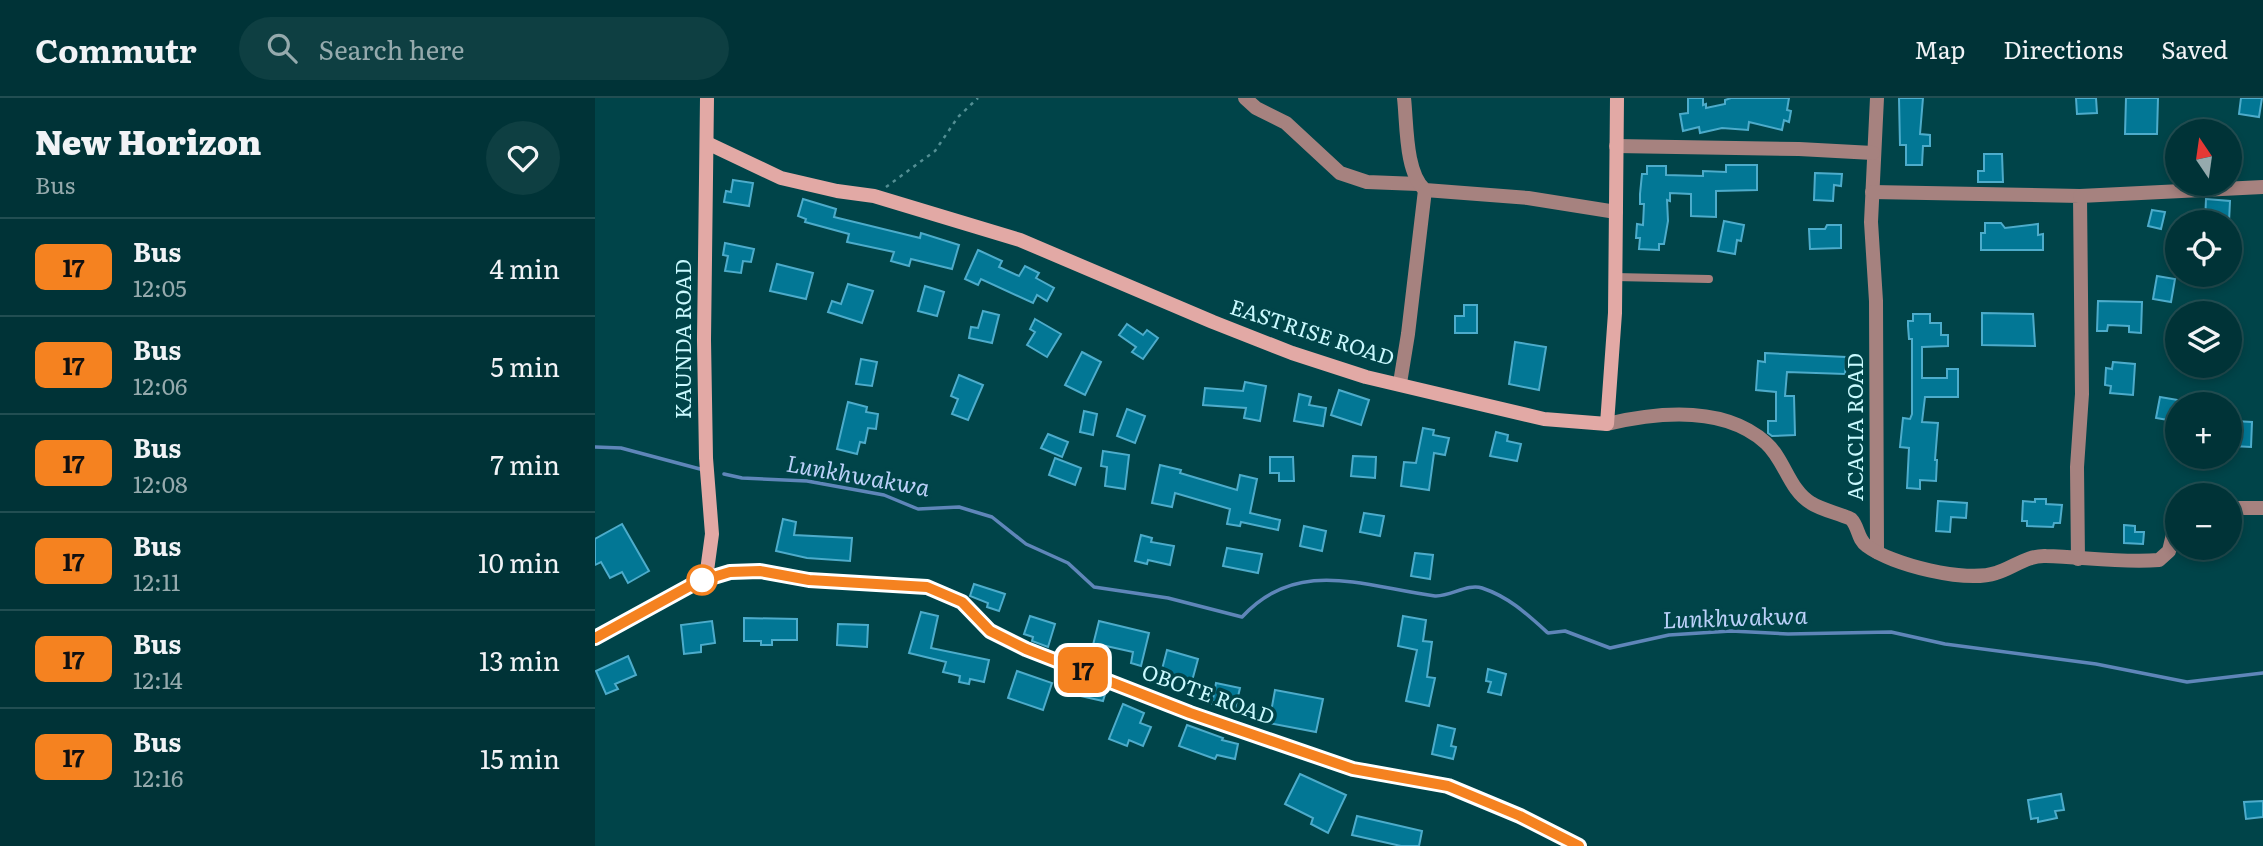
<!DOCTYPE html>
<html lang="en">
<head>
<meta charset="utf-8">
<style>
  :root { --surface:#003337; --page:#0e3f42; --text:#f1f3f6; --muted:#95aaad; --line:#224e52 }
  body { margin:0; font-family:Literata,serif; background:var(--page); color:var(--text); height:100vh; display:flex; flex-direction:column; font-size:26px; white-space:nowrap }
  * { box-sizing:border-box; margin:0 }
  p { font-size:23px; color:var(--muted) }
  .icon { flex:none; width:38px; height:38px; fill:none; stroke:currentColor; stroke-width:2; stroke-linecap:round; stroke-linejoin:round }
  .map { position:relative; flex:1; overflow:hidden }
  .details { display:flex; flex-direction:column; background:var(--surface); width:595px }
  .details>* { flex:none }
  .badge { padding:0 14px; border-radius:10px; font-size:24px; line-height:46px }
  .needle { width:46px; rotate:347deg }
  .controls { position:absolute; left:1570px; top:21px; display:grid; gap:14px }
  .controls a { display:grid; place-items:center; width:77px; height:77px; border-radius:50%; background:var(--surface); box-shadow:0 4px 10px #0003,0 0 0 2px var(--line); font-size:35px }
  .map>.badge { position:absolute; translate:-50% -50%; box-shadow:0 0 0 4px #fff }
  .round { display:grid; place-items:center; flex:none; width:74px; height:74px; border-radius:37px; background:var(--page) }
  .overview { display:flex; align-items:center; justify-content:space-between; height:119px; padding:0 35px }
  h1 { font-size:33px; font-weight:800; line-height:52px }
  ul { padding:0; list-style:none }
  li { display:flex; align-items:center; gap:21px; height:98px; padding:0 35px; border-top:2px solid var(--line) }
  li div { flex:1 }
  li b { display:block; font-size:26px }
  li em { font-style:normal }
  li .badge { min-width:77px; font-weight:700; text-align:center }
  header { display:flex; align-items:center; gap:42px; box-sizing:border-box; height:98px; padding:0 35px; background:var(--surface); border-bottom:2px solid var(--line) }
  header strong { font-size:33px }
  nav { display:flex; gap:38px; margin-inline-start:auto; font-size:24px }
  .search { width:490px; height:63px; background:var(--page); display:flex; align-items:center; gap:18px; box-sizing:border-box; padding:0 24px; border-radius:38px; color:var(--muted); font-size:26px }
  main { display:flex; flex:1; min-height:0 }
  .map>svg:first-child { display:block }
</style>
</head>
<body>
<header>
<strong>Commutr</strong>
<div class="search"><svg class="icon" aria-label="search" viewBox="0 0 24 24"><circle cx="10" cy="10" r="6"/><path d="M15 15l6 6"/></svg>Search here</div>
<nav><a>Map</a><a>Directions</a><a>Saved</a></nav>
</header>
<main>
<section class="details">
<div class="overview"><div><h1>New Horizon</h1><p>Bus</p></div><a class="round"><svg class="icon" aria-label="heart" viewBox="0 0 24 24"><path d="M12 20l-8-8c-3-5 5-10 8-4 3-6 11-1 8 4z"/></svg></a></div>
<ul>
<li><span class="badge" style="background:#f58220;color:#111">17</span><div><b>Bus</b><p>12:05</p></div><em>4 min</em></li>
<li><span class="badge" style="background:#f58220;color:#111">17</span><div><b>Bus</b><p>12:06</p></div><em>5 min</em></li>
<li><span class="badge" style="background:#f58220;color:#111">17</span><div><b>Bus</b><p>12:08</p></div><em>7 min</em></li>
<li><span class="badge" style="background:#f58220;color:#111">17</span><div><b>Bus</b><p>12:11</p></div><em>10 min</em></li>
<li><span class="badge" style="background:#f58220;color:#111">17</span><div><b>Bus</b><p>12:14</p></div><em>13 min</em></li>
<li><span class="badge" style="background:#f58220;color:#111">17</span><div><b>Bus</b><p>12:16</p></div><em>15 min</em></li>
</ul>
</section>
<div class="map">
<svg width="1668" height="748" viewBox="0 0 1668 748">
  <rect width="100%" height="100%" fill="#004449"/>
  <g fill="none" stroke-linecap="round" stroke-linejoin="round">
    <g stroke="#5f86b9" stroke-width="3.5">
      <path d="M0 349 26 350 105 371"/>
      <path d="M129 376 147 380 212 383 289 397 323 411 364 409 397 419 431 446 473 465 499 489 573 500 647 519C703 458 770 489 840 498 855 499 873 485 887 490 914 499 932 516 953 535L970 533 1015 550 1074 537 1136 533 1193 536 1296 534 1350 546 1501 566 1592 584 1668 575"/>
    </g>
  </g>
  <g fill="#027795" stroke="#4daccb" stroke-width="2">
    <path d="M1093 0H1108V7L1111 6V10L1130 6V2L1136 0H1194L1192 12 1196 13 1194 24 1189 22 1187 32 1154 24 1153 32 1127 30 1105 35 1104 29 1088 33 1085 16 1093 15Z"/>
    <path d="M1304 0H1328L1325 36 1335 37V48H1328L1327 67H1311V47H1305Z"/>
    <path d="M1481 0H1501L1502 15 1482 16Z"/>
    <path d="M1531 0H1563L1562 36H1530Z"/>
    <path d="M1646 0H1667L1664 19 1644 16Z"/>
    <path d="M1389 56H1407L1408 84H1383V73H1389Z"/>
    <path d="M1131 67H1162V92L1121 93V119L1096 118V96L1075 95V103L1072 102 1073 123 1069 146H1064V152L1044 151 1045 140H1041L1042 126 1048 127 1049 106H1045V96L1047 76H1052V68H1071V77L1108 78V73L1131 74Z"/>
    <path d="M1220 75 1247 76 1246 88 1239 87 1238 103 1219 102Z"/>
    <path d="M138 82 158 85 154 108 129 104 131 93 136 94Z"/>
    <path d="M208 101 241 111 239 119 325 140 326 135 364 147 357 171 316 161 314 168 296 163 299 154 252 144 254 136 210 124 211 121 203 118Z"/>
    <path d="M1611 101 1635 103 1634 124H1610Z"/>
    <path d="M1557 112 1570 114 1566 131 1553 128Z"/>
    <path d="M1129 123 1149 127 1146 143 1142 142 1140 156 1123 153Z"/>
    <path d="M1390 125H1406L1410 130 1443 126V137L1448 136V152H1386V135H1390Z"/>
    <path d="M1232 127H1246V150L1215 151 1214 131H1230Z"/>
    <path d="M130 145 159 151 156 164 148 163 146 175 130 173 133 158 128 157Z"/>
    <path d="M383 152 407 163 404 169 424 178 430 168 444 175 441 180 459 190 452 203 442 197 438 205 386 181 383 187 370 181Z"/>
    <path d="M182 166 218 175 211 201 175 193Z"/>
    <path d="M1562 178 1580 181 1576 204 1558 201Z"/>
    <path d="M253 186 278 193 267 225 233 214 237 203 246 206Z"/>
    <path d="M330 188 349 194 342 218 323 213Z"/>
    <path d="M1503 203 1547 204 1546 235 1534 234V228L1513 227 1512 233H1502Z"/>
    <path d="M869 207H882V235H860V218H869Z"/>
    <path d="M388 213 404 217 397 245 374 240 376 229 383 230Z"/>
    <path d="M1387 215 1438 216 1440 248 1387 247Z"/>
    <path d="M1318 216H1335V225H1346V237H1353V248L1327 249V280H1352V271H1363V299H1330L1327 324 1343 325 1340 362H1342L1341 383 1325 382V391L1312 390 1314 350 1305 349 1308 320 1315 321 1317 316V241H1314L1313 228V223H1318Z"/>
    <path d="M440 221 466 236 452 259 432 247 440 234 435 231Z"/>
    <path d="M532 226 548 237 552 232 563 240 548 261 537 254 541 249 524 237Z"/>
    <path d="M920 244 951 249 944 292 914 286Z"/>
    <path d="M487 254 506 264 490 297 470 287Z"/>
    <path d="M1170 255 1251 259 1250 276 1192 274 1190 298H1199L1200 337 1177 338 1173 335V323H1181V294L1161 292 1163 263 1170 264Z"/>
    <path d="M266 261 282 264 277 288 261 286Z"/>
    <path d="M1518 264 1540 266 1538 297 1515 295 1516 288 1510 287 1511 270 1517 271Z"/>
    <path d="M364 277 388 287 373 322 357 316 363 301 356 298Z"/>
    <path d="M650 284 671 288 665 323 649 320 651 310 608 307 610 290 648 293Z"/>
    <path d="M744 292 774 302 766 327 736 317Z"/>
    <path d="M704 296 716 299 714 307 731 310 728 328 699 323Z"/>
    <path d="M1565 299 1583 302 1579 323 1561 320Z"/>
    <path d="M253 304 272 309 271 314 283 316 281 331 273 330 270 345 265 344 262 356 242 351Z"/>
    <path d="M532 311 550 318 540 345 522 338Z"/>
    <path d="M489 313 502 316 498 337 485 334Z"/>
    <path d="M1639 323 1657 324 1656 349 1637 348Z"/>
    <path d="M828 330 839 332 838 337 854 340 850 357 839 355 834 392 806 388 809 364 821 365Z"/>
    <path d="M901 334 913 337 912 343 926 346 922 363 895 358Z"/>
    <path d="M453 336 473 344 467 359 446 350Z"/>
    <path d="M508 353 534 357 530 391 510 388 512 369 506 368Z"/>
    <path d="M758 358 781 359 780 380 756 378Z"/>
    <path d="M675 359H698L699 383H684V375H675Z"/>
    <path d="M460 360 486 370 480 387 454 377Z"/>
    <path d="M565 367 586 372 585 375 642 392 645 377 662 381 655 415 685 422 683 432 646 424 645 428 632 426 635 411 580 395 577 409 557 405Z"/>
    <path d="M1440 401H1451V406L1467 407 1465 425H1459L1458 429 1432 428V423H1427L1428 403 1440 404Z"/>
    <path d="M1343 403 1372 405 1371 420 1356 419 1355 434 1341 433Z"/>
    <path d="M769 415 789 418 785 438 765 434Z"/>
    <path d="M188 421 201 424 199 437 257 440 255 463 212 460 181 453Z"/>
    <path d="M27 426 54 473 33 485 27 474 15 480 6 464 0 467V441Z"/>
    <path d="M1529 427 1540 428V434H1549L1548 446 1529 445Z"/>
    <path d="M709 428 731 433 727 453 705 448Z"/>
    <path d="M546 437 557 440 556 444 579 448 575 467 553 462 552 466 540 463Z"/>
    <path d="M632 450 667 456 663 475 628 468Z"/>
    <path d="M820 455 838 457 835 481 816 478Z"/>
    <path d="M379 486 410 496 404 513 392 509 393 505 375 498Z"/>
    <path d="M326 514 343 518 336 550 394 562 389 584 375 581 374 586 364 584 365 578 348 574 351 564 314 555Z"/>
    <path d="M435 518 460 526 453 549 437 543 438 539 429 536Z"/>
    <path d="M808 518 831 522 828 543 837 544 832 579 840 580 834 608 811 603 822 552 803 548Z"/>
    <path d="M149 520 202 521V542H177V547H166V543H149Z"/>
    <path d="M117 523 120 545 106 547V554L89 556 86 527Z"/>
    <path d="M504 523 554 535 546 568 536 565 538 554 511 548 508 558 496 555Z"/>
    <path d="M243 526 273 527 272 549 242 547Z"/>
    <path d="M572 552 603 561 597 583 581 579 580 584 565 579Z"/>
    <path d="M33 558 41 577 20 586 23 591 11 596 1 573Z"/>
    <path d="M893 571 911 576 906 597 893 594 896 584 891 583Z"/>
    <path d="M422 573 457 585 448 612 413 600Z"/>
    <path d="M621 585 645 590 640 611 617 606Z"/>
    <path d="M483 586 511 593 508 603 481 597Z"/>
    <path d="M680 592 728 601 721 634 674 625Z"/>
    <path d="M528 606 549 615 545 625 556 629 548 648 534 642 532 648 514 641Z"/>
    <path d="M592 627 628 640 627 642 643 646 640 661 622 657 620 661 584 648Z"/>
    <path d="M843 627 860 631 856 648 861 649 858 661 837 656Z"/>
    <path d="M705 676 751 697 733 735 716 726 718 720 690 706Z"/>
    <path d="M1466 696 1469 712 1460 713 1462 720 1443 724V720L1436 721 1433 702Z"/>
    <path d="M1668 703V719L1651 721 1649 704Z"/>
    <path d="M762 718 827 733 824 748H806L757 737Z"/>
  </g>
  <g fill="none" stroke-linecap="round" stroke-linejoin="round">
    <path stroke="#538f94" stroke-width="2.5" stroke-dasharray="3.5 5" stroke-linecap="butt" d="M291 89 340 53 363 19 383 0"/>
    <path stroke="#a6827f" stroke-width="8" d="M1020 179 1114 181"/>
    <g stroke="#a6827f" stroke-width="14">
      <path d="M650 0 661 10 691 25 745 75 772 84 823 86"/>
      <path d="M809 0C812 25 810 75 830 92L933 100 1021 114"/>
      <path d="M1282 0 1276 124 1281 203 1282 454"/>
      <path d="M1021 48 1204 51 1278 55"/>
      <path d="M1277 94 1485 98 1487 296 1482 369 1483 461"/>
      <path d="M1485 98 1668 89"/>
      <path d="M805 285 813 236 830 92"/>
      <path d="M1012 326C1063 314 1129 307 1171 345 1190 362 1194 392 1216 405 1227 412 1243 415 1256 421 1264 429 1262 441 1272 448 1297 467 1371 485 1401 475 1418 470 1432 457 1451 458 1489 459 1526 465 1564 462L1574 453 1582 420"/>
      <path d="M1634 410H1668"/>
    </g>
    <g stroke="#e2a9a5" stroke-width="14">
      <path d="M112 45 186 80 242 93 279 98 425 142 618 224 697 255 771 279 949 321 1012 326 1020 215 1022 0"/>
      <path d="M111 480 117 436 111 360 109 242 112 0"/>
      <path d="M0 540 102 484 135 474 165 473 214 482 332 489 367 504 395 533 431 551 595 615 758 671 853 688 925 718 984 748"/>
    </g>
  </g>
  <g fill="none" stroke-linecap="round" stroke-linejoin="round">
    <defs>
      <path id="line" d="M0 540 102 484 135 474 165 473 214 482 332 489 367 504 395 533 431 551 595 615 758 671 853 688 925 718 984 748"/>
    </defs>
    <use href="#line" stroke="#fff" stroke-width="16"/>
    <use href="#line" stroke="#f58220" stroke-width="10"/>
  </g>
  <circle fill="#fff" stroke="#f58220" stroke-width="3.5" cx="107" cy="482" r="14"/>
  <g text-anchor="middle" stroke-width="7" stroke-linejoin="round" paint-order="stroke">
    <g font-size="21" fill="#c9f9fe" stroke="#004449">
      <text transform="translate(717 235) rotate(18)" y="7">EASTRISE ROAD</text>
      <text transform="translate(89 241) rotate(-90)" y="7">KAUNDA ROAD</text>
      <text transform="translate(1261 329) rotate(-90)" y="7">ACACIA ROAD</text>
      <text transform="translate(613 597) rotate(20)" y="7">OBOTE ROAD</text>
    </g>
    <g font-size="23" font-style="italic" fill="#bad0f8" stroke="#004449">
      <text transform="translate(263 378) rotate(10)" y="8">Lunkhwakwa</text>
      <text transform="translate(1140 520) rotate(-2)" y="8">Lunkhwakwa</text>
    </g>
  </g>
</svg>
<div class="controls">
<a><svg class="needle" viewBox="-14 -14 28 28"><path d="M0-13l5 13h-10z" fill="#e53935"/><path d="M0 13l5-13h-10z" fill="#95aaad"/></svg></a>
<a><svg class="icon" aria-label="locate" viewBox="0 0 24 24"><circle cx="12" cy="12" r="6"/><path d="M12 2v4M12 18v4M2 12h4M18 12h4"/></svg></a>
<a><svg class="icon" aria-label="layers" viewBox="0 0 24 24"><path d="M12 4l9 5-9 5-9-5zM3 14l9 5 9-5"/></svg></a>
<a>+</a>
<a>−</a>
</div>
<b class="badge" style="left:488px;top:572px;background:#f58220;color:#111">17</b>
</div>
</main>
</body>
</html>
